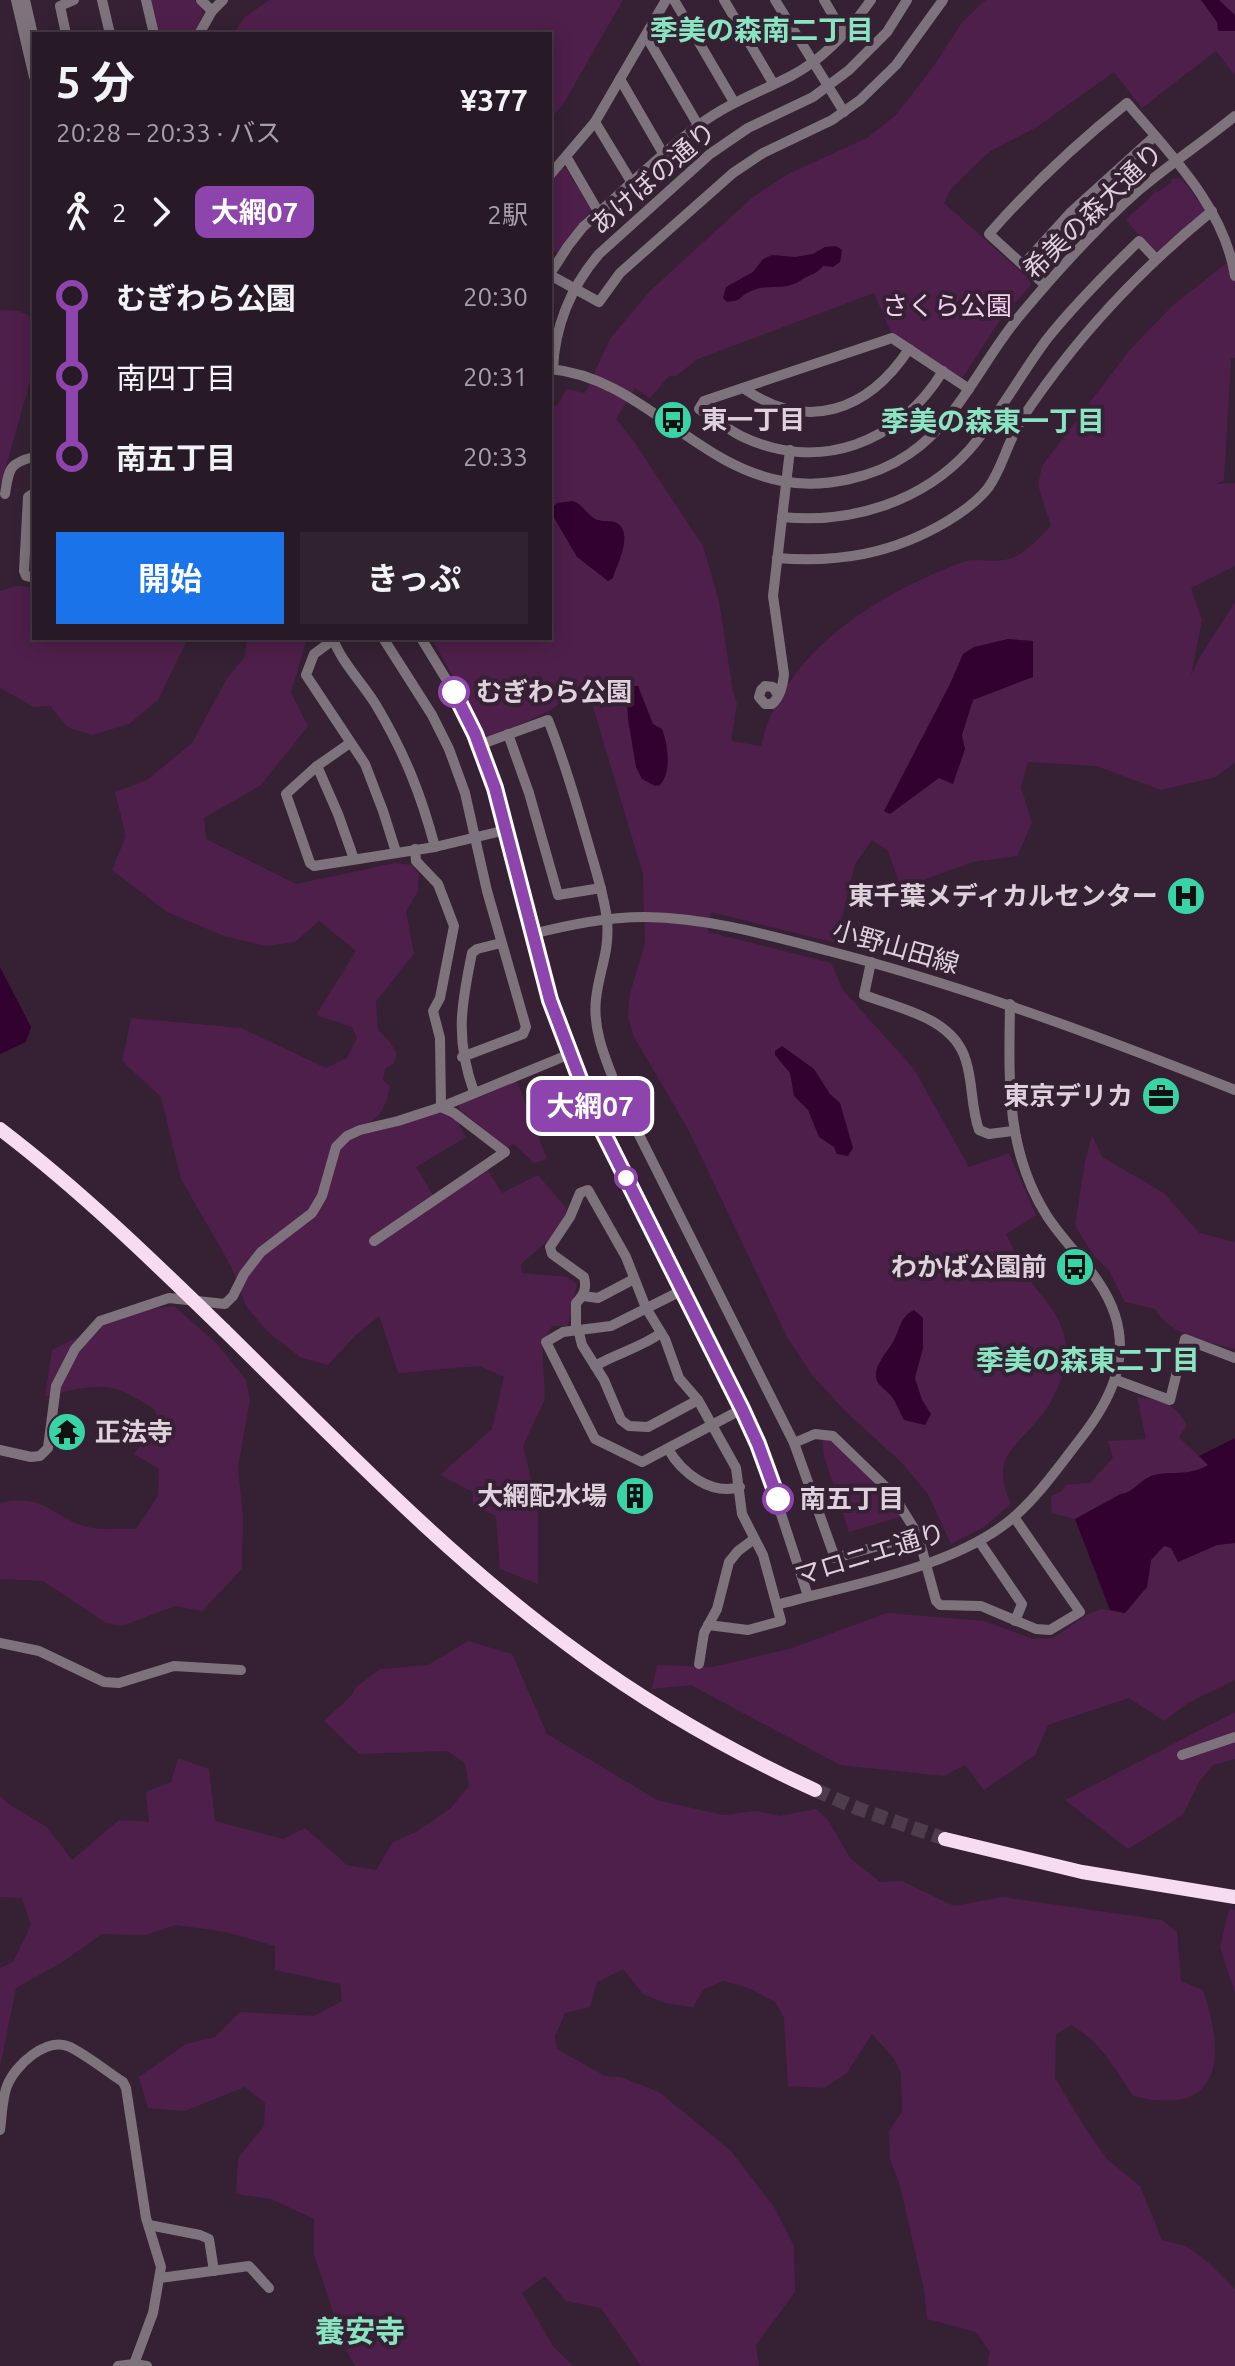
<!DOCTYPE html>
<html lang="ja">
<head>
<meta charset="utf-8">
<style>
  :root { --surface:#281926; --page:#30222e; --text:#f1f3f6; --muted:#a5a0a7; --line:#443843; --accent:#1a73e8 }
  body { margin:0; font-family:Ubuntu,"Noto Sans JP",sans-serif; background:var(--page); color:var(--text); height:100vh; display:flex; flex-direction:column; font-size:30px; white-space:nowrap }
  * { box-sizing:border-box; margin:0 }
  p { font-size:26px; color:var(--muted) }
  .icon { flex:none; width:44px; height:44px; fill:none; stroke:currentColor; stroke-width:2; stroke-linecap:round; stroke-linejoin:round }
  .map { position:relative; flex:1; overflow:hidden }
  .details { position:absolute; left:32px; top:32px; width:520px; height:608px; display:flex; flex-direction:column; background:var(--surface); border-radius:0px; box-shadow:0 4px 20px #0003,0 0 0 2px var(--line) }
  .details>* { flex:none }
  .badge { padding:0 16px; border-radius:12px; font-size:28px; line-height:52px }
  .map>.badge { position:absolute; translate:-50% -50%; box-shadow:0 0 0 4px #fff }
  .legs { display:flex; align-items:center; gap:12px; height:88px; padding:0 24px; font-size:26px }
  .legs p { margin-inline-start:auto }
  .headline { display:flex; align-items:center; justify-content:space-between; height:136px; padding:0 24px }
  h1 { font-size:44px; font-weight:700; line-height:60px }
  .button { display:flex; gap:16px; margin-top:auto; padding:16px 24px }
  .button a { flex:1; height:92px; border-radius:0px; background:var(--accent); color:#fff; font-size:32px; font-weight:700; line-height:92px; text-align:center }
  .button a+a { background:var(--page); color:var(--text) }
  ul { padding:0 24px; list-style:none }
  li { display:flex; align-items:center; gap:28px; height:80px; font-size:30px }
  li i { display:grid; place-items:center; width:12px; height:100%; margin:0 10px; background:currentColor }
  li i::after { content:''; width:20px; height:20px; margin:-10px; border:6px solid; border-radius:50%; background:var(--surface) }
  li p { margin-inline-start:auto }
  li:first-child i { background:linear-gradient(#0000 50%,currentColor 0) }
  li:last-child i { background:linear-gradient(currentColor 50%,#0000 0) }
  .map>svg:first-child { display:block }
</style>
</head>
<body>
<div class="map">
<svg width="1235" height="2366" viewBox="0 0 1235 2366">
  <rect width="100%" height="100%" fill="#352133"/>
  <g fill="#4e1f4a">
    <path d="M149 0H194L202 7 203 15 193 34H158Z"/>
    <path d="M269 0H623L565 101 550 120V34H233L244 18Z"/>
    <path d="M986 0H1235V75L1216 51 1142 108 1114 72 1037 127 990 151 951 189 944 203 1030 280V286L1000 320 963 377H958L891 332 874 293 698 359 676 376H669L650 398 635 388 616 419 633 440 703 546 719 601 733 692 737 703 731 741 761 746C782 653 876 595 960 563 971 558 984 561 996 561 1021 560 1034 543 1051 526L1038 485 1042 466 1128 352 1172 306 1228 262 1235 264V358H1231L1224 480 1216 484 1235 483V566L1191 588 1202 620 1191 676 1200 657 1235 602V762L1216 777 1161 790 1096 766 1028 762 1021 787 1032 823 1017 856 973 862 901 888 888 851 872 840 855 864 836 943 711 912 708 932 831 963 843 990 914 1069 969 1167 1009 1153 1036 1215 1006 1234C1014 1250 1022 1268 1032 1283 1045 1300 1058 1313 1064 1335 1071 1361 1058 1394 1042 1415 1016 1448 989 1457 1011 1504L984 1527 951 1544 928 1494 900 1461 846 1412 812 1375 787 1337 689 1131 633 1035 628 1014 630 994 645 943 643 874 588 690 569 697 549 711 490 738C480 732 443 655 431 638H550V409L559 403 566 389 585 393 610 339 650 291 753 197 788 174 867 138 896 115 933 67 963 21Z"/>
    <path d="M566 168 591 210 557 254 550 247V178L560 169Z"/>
    <path d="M1181 178 1204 208 1203 212 1158 251H1153L1126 220C1136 208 1145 206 1156 190L1158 192 1171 183 1172 179Z"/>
    <path d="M0 310 18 311 34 317V367L0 488Z"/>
    <path d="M16 586 34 587V638H188L158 700 129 724 92 735 67 727 50 706 34 707 0 688V591Z"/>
    <path d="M247 638H307L291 693 308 726 261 785 204 818 206 839 296 884 395 863 412 865 419 874 418 891 406 911 414 954 376 1001 378 1030 390 1042 397 1054 393 1064 385 1069 383 1080 390 1086C385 1112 379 1117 358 1131L436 1111 454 1116 466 1137 416 1167 436 1200 487 1169 502 1193 538 1175 566 1208C565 1231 537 1249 521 1264L522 1273 567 1277 577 1284 568 1326H552L542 1344 545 1399 523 1446 538 1506V1584L500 1569 496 1516 473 1505V1492L440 1475 492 1429 504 1377 480 1366 398 1373 379 1316 355 1336 328 1365 300 1357 268 1332 246 1306 232 1268 181 1179 161 1097 122 1061 131 1018 241 1028 326 1068 347 1058 357 1038 352 1027 316 1015 356 951 319 921 295 942 266 946 224 936 167 912 112 870 126 836 115 792 147 780 192 743 226 680 245 656Z"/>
    <path d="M516 1079 547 1159 534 1163 514 1144 507 1148 459 1109V1101Z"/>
    <path d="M1092 1135 1102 1157 1164 1193 1199 1233 1235 1242V1349C1207 1341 1170 1336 1155 1309L1125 1302 1109 1271 1093 1254 1075 1226 1085 1162Z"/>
    <path d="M174 1306 215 1342 246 1380 250 1400 238 1467 243 1517 242 1569 202 1611 175 1606 122 1626 106 1623 43 1581 0 1579V1503C43 1493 49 1514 84 1526 99 1531 120 1528 136 1529L158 1496 159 1469 134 1454 158 1423 155 1410C109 1378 97 1385 45 1396L52 1350 92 1330 114 1314Z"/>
    <path d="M1137 1397C1163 1401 1172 1401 1187 1425L1179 1437 1208 1465C1186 1478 1165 1470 1149 1477 1138 1482 1133 1493 1120 1494L1075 1519 1052 1513 1051 1496 1062 1491 1066 1485 1090 1483 1113 1458 1108 1441 1146 1439Z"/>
    <path d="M822 1437C842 1442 890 1498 903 1516L849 1532 824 1456Z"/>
    <path d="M1235 1543V1680L1188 1703 1164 1721 1129 1698 1048 1725 1035 1755 984 1790 965 1765 944 1776 840 1765 691 1685 652 1689 657 1665 713 1667 792 1648 887 1613 984 1621 1033 1639 1053 1638 1088 1614 1101 1609 1125 1613 1147 1587 1151 1560 1164 1546 1171 1548 1178 1562 1217 1545Z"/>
    <path d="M468 1641 512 1654 547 1734 657 1800 723 1815 757 1811 780 1816 816 1809 828 1820 850 1858 880 1882 902 1881 954 1906 1003 1897 1162 1920 1177 1932 1181 1981 1203 1990C1226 2057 1223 2118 1133 2096 1115 2068 1100 2041 1071 2025L1056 2035 1055 2078 1087 2131 1108 2160 1140 2186 1162 2240 1186 2246 1209 2263 1235 2289V2366H987L990 2352 976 2332 927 2319 924 2290 899 2182 890 2160 889 2131 902 2112 901 2074 895 2060 872 2034 846 2074 824 2088 788 2086 784 2018 775 2002 749 1988 724 1981 704 1989 693 2007 665 2003 643 1994 623 1969 597 1982 590 2007 565 2013 555 2036 557 2049 605 2076 621 2077 659 2092 731 2151 774 2207 794 2246 795 2292 756 2345 759 2366H641L601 2308 566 2301 545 2276 522 2293 553 2346 573 2366H355L344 2346 314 2254V2219L271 2199 236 2194 238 2158 264 2126 265 2103 245 2087 185 2111 148 2108 139 2077 186 2044 215 2037 240 2012 314 2016 342 2001 340 1984 275 1970V1946L226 1932 175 1925 146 1935 102 1934 61 1963 16 1988 0 2067V1968L13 1962 31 1925 22 1898 0 1897V1795L7 1803 47 1827 72 1860 119 1820 149 1822 146 1792 171 1782 178 1758 209 1769 215 1821 283 1839 305 1828 347 1865 376 1870 393 1842 416 1832 451 1808 469 1786 465 1764 448 1751 359 1754 324 1721 352 1695 356 1687 380 1669 428 1665Z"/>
    <path d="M1235 1712V1759L1213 1765 1199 1782 1183 1815 1128 1849 1065 1800Z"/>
    <path d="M1229 1909 1235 1910V1993L1220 1947Z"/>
  </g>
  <g fill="#32012f">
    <path d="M1201 0H1219L1235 15V31H1218L1217 22Z"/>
    <path d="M836 246 842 250 840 262 833 267 823 266C817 274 811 274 803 279 784 293 767 282 749 292 737 298 744 300 727 302L723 298 726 287 753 272 763 259 772 255 795 257 813 254 825 247Z"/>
    <path d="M573 501C583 504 588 517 598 520 604 522 611 520 617 523 634 534 617 564 613 578L608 581 577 557 550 511 557 503Z"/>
    <path d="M1008 639 1033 641V677L973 700 962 735 965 749 953 784 939 778 890 814 884 811 950 684 963 654 974 647Z"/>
    <path d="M632 686H638L653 724 662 729C668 745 672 772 660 785L655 786 642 779 636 767 628 719 627 701Z"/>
    <path d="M0 967 31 1027 26 1042 0 1054Z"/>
    <path d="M782 1046 814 1069 830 1094 840 1103 853 1148 848 1156 837 1154 834 1147 819 1137 808 1110 794 1096 790 1073 775 1055V1051Z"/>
    <path d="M914 1310 923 1318V1348L915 1378 922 1400 931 1414 925 1425 904 1420C900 1413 897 1404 892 1397 888 1392 882 1388 878 1383 870 1369 887 1353 893 1342 901 1328 899 1318 914 1310Z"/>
    <path d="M1235 1438V1543L1217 1545 1178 1562 1171 1548 1164 1546 1151 1560 1147 1587 1125 1613 1110 1610 1075 1519 1121 1494C1133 1493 1138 1482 1149 1477 1166 1469 1186 1478 1208 1465L1199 1456Z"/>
  </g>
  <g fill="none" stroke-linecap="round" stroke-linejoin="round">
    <path stroke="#4e3b4c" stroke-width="14" stroke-dasharray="14 7" stroke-linecap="butt" d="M815 1790 859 1809 945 1839"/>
    <g stroke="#7e737c" stroke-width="10">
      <path d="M16 0 34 77"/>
      <path d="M25 0 34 39"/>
      <path d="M102 0 110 34"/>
      <path d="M146 0 154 34"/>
      <path d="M201 0 212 11"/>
      <path d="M674 0 734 102"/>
      <path d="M724 0 773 83"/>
      <path d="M775 0 844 112"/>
      <path d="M824 0 844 34"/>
      <path d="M66 34 60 6 74 0"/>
      <path d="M199 34 212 11 223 0"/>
      <path d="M646 36 698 125"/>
      <path d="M620 79 664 155"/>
      <path d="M595 122 632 183"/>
      <path d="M567 158 599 213"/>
      <path d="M550 175 595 122 666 0"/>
      <path d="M1023 265 1070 213 1155 136"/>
      <path d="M550 274 568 246 583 227C621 193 658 156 699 125 728 103 760 92 791 76 824 59 850 30 871 0"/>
      <path d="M550 275 599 302 620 273 733 173 763 153 832 120 860 100 896 65 943 0"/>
      <path d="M1045 285 989 234C1031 186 1077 143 1127 103 1170 154 1224 207 1235 276"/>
      <path d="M550 369C640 377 694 465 782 481 823 489 874 478 909 454 960 419 983 358 1022 313 1058 270 1097 227 1139 190 1170 164 1203 142 1235 116"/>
      <path d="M553 369C555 325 571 287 599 254L710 154 748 128 813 97 849 70 887 32 907 0"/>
      <path d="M943 371C899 443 819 474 741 436 727 429 713 418 699 409L704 401 892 338 969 389"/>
      <path d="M743 388C807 433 868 411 909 349"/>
      <path d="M34 493 28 497 24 571 26 576 34 578"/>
      <path d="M5 494C9 470 8 463 34 457"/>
      <path d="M782 517C851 524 923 502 970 449 999 415 1020 375 1047 339 1075 304 1107 272 1139 241L1156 259"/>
      <path d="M777 558C838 563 892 554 946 522 961 513 977 502 988 488 999 473 1004 455 1012 438 1019 420 1033 403 1044 387 1092 321 1148 263 1212 211"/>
      <path d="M333 638C339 659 364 685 376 705 404 752 421 794 435 847"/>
      <path d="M383 638 432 715 449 749 465 793 487 891 526 1027 523 1034 462 1057"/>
      <path d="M421 638 454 692 475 734 495 788 550 1000 591 1108 758 1444 808 1596"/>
      <path d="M333 640 314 654 306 675 365 764 383 811 396 852"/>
      <path d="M778 695 773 687 765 686 761 690 759 697 765 704H772C780 697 783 685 784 674L773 596 790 450"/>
      <path d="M508 734 529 793 558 895 601 888"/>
      <path d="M350 743 317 766 286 794 310 863 314 866 435 847 506 830"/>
      <path d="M479 745 548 720C564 760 576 801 588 843 595 868 604 894 607 920 610 952 599 970 596 999 592 1034 609 1066 621 1099L794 1443 835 1558 918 1535"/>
      <path d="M317 766 338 814 354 859"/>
      <path d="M532 934C569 925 606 917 645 917 709 918 768 935 829 951 968 987 1101 1037 1235 1090"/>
      <path d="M871 962 864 995C901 1009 954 1018 966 1061 973 1083 971 1108 979 1130L989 1134 1013 1131"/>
      <path d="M474 1092C455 1039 461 1006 472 953L477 949 501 943"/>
      <path d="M374 1241 505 1152 454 1113 441 1107 440 1038 433 1011 440 998 454 926 438 884 416 861 415 849"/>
      <path d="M683 1290 611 1326 563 1332 546 1342 595 1439 642 1462 742 1409"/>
      <path d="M583 1296 598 1298 634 1279"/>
      <path d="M578 1329 582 1345 604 1380 621 1420 629 1426 648 1427 698 1400"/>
      <path d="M576 1330V1303C584 1295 587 1288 584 1277L552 1254 550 1247 570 1217 580 1193 588 1190 626 1257 646 1308 665 1339 679 1378 698 1400 736 1468 742 1514 763 1555 781 1621 748 1630 708 1625"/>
      <path d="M595 1366C617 1353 640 1348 661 1333"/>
      <path d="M1116 1380 1170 1400 1185 1339 1235 1358"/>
      <path d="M794 1443 815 1434 833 1436 892 1493 918 1535 936 1601 940 1605 981 1606 1036 1629 1050 1630 1080 1612 1014 1517"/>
      <path d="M668 1449C682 1473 711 1496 740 1487"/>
      <path d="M0 1450 31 1457 40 1456 48 1448 56 1386 75 1349 100 1321 169 1298 225 1304 233 1296 244 1274 261 1252 312 1213 322 1196 336 1147 347 1136 360 1130 398 1121 441 1107 570 1054"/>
      <path d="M979 1541 1022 1604 1015 1621"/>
      <path d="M777 1605C851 1584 955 1568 1014 1517 1040 1494 1060 1465 1081 1438 1109 1402 1130 1362 1115 1315 1102 1275 1069 1250 1047 1216 1005 1150 1009 1079 1010 1004"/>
      <path d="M0 1643 39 1651 104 1682 119 1683 174 1666 241 1670"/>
      <path d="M699 1664 704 1633 717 1609 729 1562 738 1551 754 1539"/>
      <path d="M1182 1755 1235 1737"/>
      <path d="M0 2130C2 2116 2 2099 7 2086 15 2065 47 2036 70 2047 88 2056 106 2071 123 2082L126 2088 146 2218 161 2267 153 2313 134 2364"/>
      <path d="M149 2225 200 2235 209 2239 214 2271"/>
      <path d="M160 2278 249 2266 269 2288"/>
      <path d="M118 2366 134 2364 147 2366"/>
    </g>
    <g stroke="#f6dbf1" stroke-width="14">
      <path d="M224 1330C338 1442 449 1559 579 1653 653 1707 732 1752 815 1790"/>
      <path d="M945 1839 1082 1872 1235 1897"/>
    </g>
    <path stroke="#f6dbf1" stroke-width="14" d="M0 1129C80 1190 152 1260 224 1330"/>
  </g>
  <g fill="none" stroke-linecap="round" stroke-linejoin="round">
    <defs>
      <path id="line-1" d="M454 692 475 734 495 788 550 1000 591 1108 742 1409 758 1444 778 1499"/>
    </defs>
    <use href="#line-1" stroke="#fff" stroke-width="18"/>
    <use href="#line-1" stroke="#8e44ad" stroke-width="12"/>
  </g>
  <defs>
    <symbol id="bus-disc" viewBox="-11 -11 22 22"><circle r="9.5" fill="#37d4a6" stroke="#352133"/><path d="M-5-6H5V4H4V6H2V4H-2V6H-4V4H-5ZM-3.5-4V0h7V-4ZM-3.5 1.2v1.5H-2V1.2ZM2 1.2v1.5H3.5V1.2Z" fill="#111"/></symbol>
    <symbol id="hospital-disc" viewBox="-11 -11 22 22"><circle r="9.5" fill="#37d4a6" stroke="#352133"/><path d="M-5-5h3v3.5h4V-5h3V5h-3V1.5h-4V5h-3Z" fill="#111"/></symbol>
    <symbol id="office-disc" viewBox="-11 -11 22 22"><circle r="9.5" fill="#37d4a6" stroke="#352133"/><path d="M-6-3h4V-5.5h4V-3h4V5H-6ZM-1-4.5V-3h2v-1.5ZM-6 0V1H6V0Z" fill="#111"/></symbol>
    <symbol id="temple-disc" viewBox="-11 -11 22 22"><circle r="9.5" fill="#37d4a6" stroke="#352133"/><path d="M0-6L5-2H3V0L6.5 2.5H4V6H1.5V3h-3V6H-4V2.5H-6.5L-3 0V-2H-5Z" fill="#111"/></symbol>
    <symbol id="building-disc" viewBox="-11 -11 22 22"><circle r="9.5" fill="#37d4a6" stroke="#352133"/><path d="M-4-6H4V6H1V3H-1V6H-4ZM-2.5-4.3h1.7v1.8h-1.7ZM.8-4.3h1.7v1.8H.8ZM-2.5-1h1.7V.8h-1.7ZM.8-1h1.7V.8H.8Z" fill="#111"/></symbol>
  </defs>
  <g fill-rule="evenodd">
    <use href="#bus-disc" x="651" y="398" width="44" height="44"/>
    <use href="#hospital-disc" x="1164" y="874" width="44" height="44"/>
    <use href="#office-disc" x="1139" y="1074" width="44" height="44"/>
    <use href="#bus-disc" x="1053" y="1245" width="44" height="44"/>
    <use href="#temple-disc" x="45" y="1410" width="44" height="44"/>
    <use href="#building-disc" x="613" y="1474" width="44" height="44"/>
  </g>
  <g fill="#fff" stroke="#8e44ad" stroke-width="4">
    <circle cx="454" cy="692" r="14"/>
    <circle cx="626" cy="1178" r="10"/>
    <circle cx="778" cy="1499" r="14"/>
  </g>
  <g text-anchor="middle" stroke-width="8" stroke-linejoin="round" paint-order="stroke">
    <g font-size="26" fill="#ded1dc" stroke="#352133">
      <text transform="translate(653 178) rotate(-41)" y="9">あけぼの通り</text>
      <text transform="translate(1093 211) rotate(-44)" y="9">希美の森大通り</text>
      <text transform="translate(896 947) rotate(16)" y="9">小野山田線</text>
      <text transform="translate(870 1554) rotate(-17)" y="9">マロニエ通り</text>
    </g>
    <g font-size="26" fill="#f4ceef" stroke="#352133">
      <text x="947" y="315">さくら公園</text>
    </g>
    <g font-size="26" font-weight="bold" fill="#ded1dc" stroke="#352133" text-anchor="end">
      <text x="701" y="429" text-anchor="start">東一丁目</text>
      <text x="1158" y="905">東千葉メディカルセンター</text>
      <text x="1133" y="1105">東京デリカ</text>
      <text x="1047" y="1276">わかば公園前</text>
      <text x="95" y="1441" text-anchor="start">正法寺</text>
      <text x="607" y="1505">大網配水場</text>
    </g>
    <g font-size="26" font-weight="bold" fill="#ded1dc" stroke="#352133" text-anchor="start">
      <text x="476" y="701">むぎわら公園</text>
      <text x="800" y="1508">南五丁目</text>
    </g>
    <g font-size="28" font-weight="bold" fill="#89e4c2" stroke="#352133">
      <text x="762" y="40">季美の森南二丁目</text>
      <text x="993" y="431">季美の森東一丁目</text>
      <text x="1088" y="1370">季美の森東二丁目</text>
    </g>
    <g font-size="30" font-weight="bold" fill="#89e4c2" stroke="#352133">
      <text x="360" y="2342">養安寺</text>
    </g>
  </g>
</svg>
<b class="badge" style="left:590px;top:1106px;background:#8e44ad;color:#fff">大網07</b>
<section class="details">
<div class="headline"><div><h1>5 分</h1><p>20:28 – 20:33 · バス</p></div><b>¥377</b></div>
<div class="legs"><svg class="icon" aria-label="walk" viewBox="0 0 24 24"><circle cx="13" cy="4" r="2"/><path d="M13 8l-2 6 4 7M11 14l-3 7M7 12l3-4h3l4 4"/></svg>2<svg class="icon" aria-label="forward" viewBox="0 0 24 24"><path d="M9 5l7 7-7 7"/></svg><b class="badge" style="background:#8e44ad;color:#fff">大網07</b><p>2駅</p></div>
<ul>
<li><i style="color:#8e44ad"></i><b>むぎわら公園</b><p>20:30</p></li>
<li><i style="color:#8e44ad"></i><span>南四丁目</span><p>20:31</p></li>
<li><i style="color:#8e44ad"></i><b>南五丁目</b><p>20:33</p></li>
</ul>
<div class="button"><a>開始</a><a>きっぷ</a></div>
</section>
</div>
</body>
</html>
